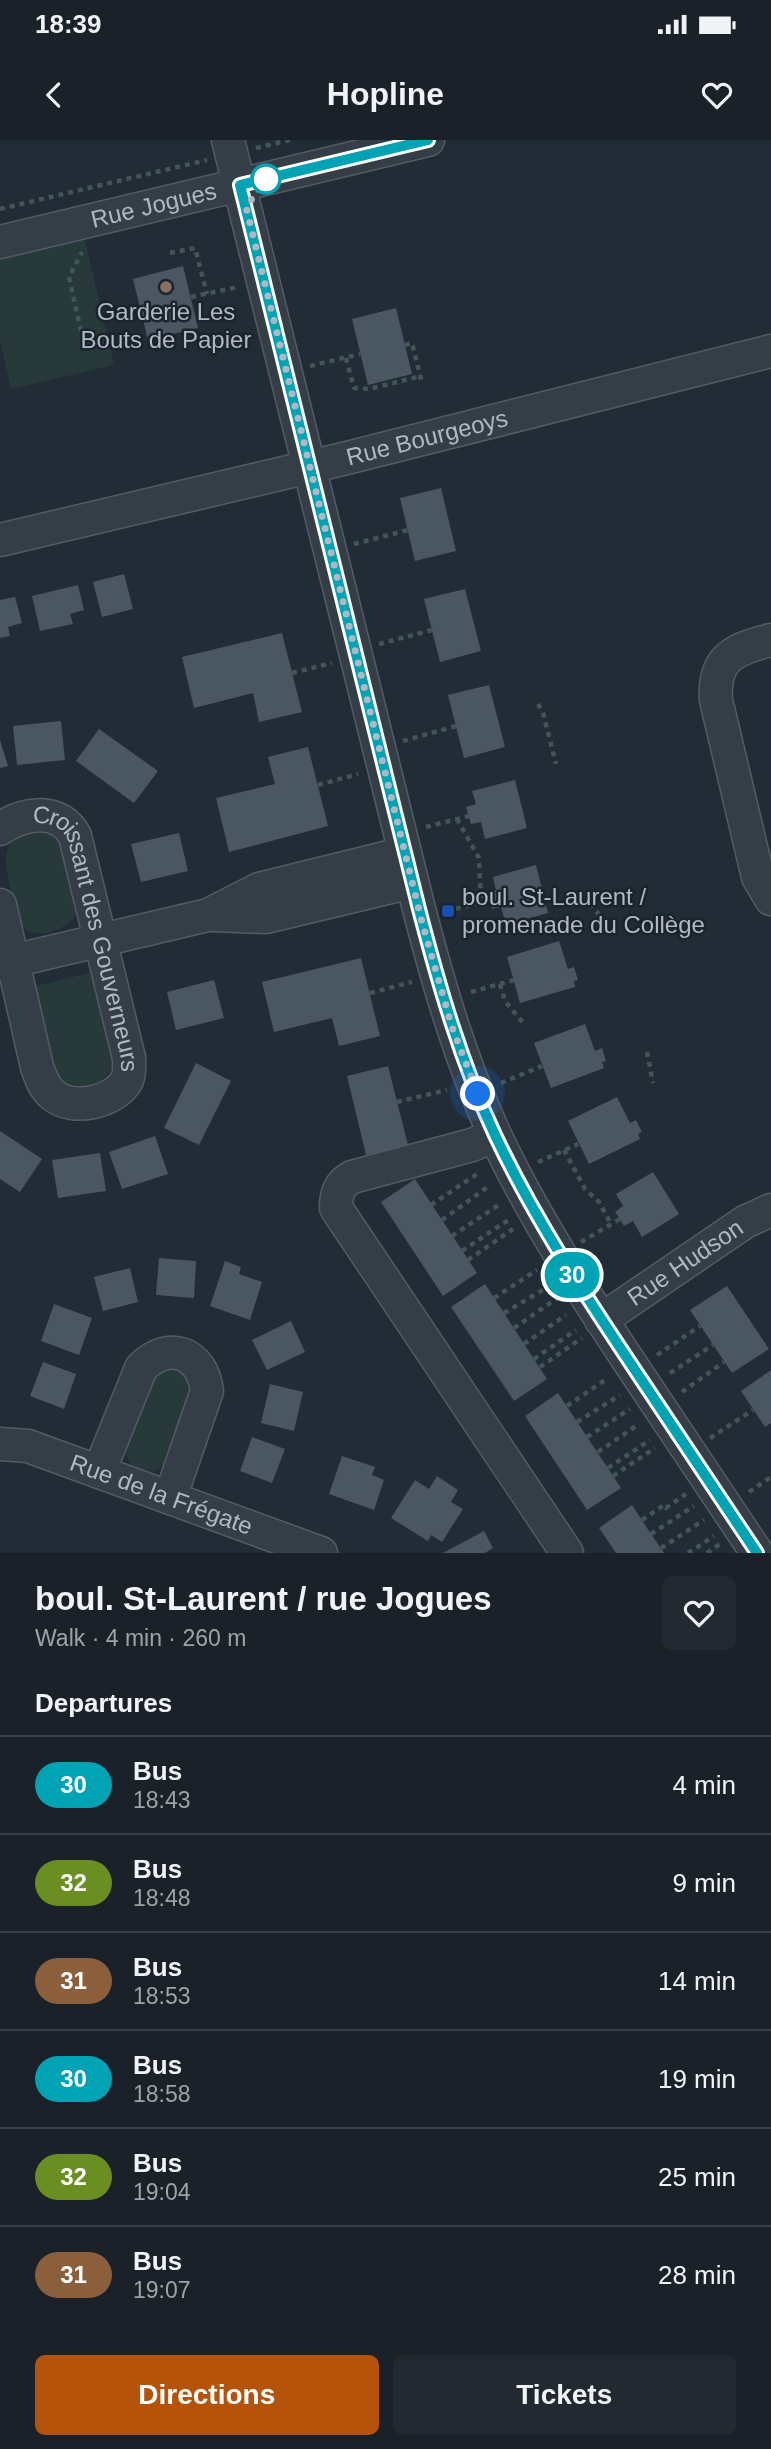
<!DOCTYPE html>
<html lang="en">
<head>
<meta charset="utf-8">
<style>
  :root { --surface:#1a2128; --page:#232930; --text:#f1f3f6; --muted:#9fa3a8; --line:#383e45; --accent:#b45309 }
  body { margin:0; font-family:Helvetica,sans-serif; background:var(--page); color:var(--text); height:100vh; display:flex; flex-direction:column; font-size:26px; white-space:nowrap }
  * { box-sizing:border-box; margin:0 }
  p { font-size:23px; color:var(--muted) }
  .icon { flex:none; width:38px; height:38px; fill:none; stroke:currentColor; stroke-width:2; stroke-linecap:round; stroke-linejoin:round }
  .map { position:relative; height:1413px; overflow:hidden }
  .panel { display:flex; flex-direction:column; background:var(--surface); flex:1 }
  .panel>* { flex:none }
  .badge { padding:0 14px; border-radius:23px; font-size:24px; line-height:46px }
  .you { position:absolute; width:35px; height:35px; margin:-18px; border:5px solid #fff; border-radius:50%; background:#1a73e8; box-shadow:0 0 0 10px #1a73e833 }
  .map>.badge { position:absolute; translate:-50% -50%; box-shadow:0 0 0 4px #fff }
  h2 { padding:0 35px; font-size:26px; line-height:63px }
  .round { display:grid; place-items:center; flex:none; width:74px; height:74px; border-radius:10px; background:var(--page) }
  .headline { display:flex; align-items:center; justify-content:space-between; height:119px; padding:0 35px }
  h1 { font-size:33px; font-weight:600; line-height:52px }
  .primary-button { display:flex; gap:14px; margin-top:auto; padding:14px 35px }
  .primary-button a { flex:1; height:80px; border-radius:10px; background:var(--accent); color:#fff; font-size:28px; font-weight:600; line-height:80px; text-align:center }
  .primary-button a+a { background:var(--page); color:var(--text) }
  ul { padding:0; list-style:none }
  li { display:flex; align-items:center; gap:21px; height:98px; padding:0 35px; border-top:2px solid var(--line) }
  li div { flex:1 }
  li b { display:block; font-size:26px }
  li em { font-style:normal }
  li .badge { min-width:77px; font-weight:700; text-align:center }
  .status { display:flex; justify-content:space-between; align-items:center; height:49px; padding:0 35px; background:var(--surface); direction:ltr }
  .status svg { height:19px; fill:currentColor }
  header { display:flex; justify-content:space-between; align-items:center; height:91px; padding:0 35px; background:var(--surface); font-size:32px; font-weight:600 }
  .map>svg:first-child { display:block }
</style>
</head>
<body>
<div class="status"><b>18:39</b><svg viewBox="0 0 49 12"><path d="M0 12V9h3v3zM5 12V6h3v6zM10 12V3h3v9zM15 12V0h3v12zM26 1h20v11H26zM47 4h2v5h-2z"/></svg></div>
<header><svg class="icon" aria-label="back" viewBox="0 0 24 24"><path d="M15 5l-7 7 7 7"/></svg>Hopline<svg class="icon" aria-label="heart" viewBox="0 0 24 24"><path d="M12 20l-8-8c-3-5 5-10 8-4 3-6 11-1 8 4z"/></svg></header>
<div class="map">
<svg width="771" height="1413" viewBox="0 0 771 1413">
  <rect width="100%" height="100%" fill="#222c36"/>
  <g fill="#273a39">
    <path d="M84 96 114 225 11 249 0 200V116Z"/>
    <path d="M41 690C50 691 58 695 63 703 67 710 79 765 77 772 72 789 36 801 23 787 15 778 14 763 11 751 3 715 0 697 41 690Z"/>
    <path d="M93 832 115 917C114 941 73 961 57 938 55 935 54 930 53 927L35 853 36 846Z"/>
    <path d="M164 1227 183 1229 192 1246V1257L165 1324C143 1343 124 1328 126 1302L150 1240Z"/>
  </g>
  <g fill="#4a5662">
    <path d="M183 126 198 188 148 200 133 139Z"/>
    <path d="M396 168 412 234 368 245 352 179Z"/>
    <path d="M441 348 456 411 415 421 400 358Z"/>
    <path d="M124 434 133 469 102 477 93 442Z"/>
    <path d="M78 445 84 470 70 474 73 484 40 491 32 456Z"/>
    <path d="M465 449 481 511 440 522 424 459Z"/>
    <path d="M15 457 22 483 8 487 10 496 0 498V460Z"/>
    <path d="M282 493 302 572 259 582 253 553 194 568 182 517Z"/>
    <path d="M489 545 505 607 464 618 448 555Z"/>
    <path d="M61 581 65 620 17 625 13 586Z"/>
    <path d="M99 589 158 631 134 663 76 621Z"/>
    <path d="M0 600 8 626 0 628Z"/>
    <path d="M308 607 328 686 229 712 216 658 275 644 268 617Z"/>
    <path d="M515 640 527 688 485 699 481 682 471 684 466 667 476 664 472 651Z"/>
    <path d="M179 693 188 731 141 742 131 704Z"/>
    <path d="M536 725 548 773 506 785 501 767 492 769 489 761 487 752 496 750 493 737Z"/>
    <path d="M559 801 568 829 574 827 578 840 574 841 575 847 520 863 507 817Z"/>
    <path d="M361 818 380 896 339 906 332 878 274 892 262 842Z"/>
    <path d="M214 840 224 878 176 890 167 852Z"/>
    <path d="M585 884 595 911 602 908 606 921 602 922 604 928 551 948 534 903Z"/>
    <path d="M196 923 231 941 199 1005 164 988Z"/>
    <path d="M388 926 408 1005 366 1015 347 936Z"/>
    <path d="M617 957 630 983 636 980 642 992 638 994 640 999 589 1024 568 981Z"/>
    <path d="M0 991 42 1019 20 1052 0 1039Z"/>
    <path d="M155 996 168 1034 122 1049 109 1012Z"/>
    <path d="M100 1013 106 1051 58 1058 52 1020Z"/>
    <path d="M653 1032 679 1074 642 1097 633 1081 624 1086 620 1079 615 1072 623 1066 616 1054Z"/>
    <path d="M415 1039 477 1133 443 1156 381 1062Z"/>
    <path d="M159 1118 196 1121 194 1158 156 1155Z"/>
    <path d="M225 1121 241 1127 239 1134 262 1142 250 1180 210 1166Z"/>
    <path d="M130 1128 138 1162 103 1171 94 1137Z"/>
    <path d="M485 1144 547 1239 514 1261 451 1167Z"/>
    <path d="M727 1146 769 1209 732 1233 690 1170Z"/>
    <path d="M54 1164 92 1178 79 1215 41 1201Z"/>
    <path d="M291 1181 305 1212 267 1230 252 1200Z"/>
    <path d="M43 1222 76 1234 64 1269 30 1256Z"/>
    <path d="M771 1230V1283L765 1287 741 1251Z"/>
    <path d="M270 1244 303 1252 294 1291 261 1283Z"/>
    <path d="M558 1253 621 1348 587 1370 525 1276Z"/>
    <path d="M252 1297 285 1309 272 1343 240 1331Z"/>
    <path d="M342 1316 375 1327 372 1335 384 1340 374 1370 329 1354Z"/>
    <path d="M437 1336 458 1350 451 1362 463 1369 442 1402 431 1395 428 1401 391 1378 415 1340 429 1349Z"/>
    <path d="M632 1365 651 1394 664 1413H616L599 1388Z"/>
    <path d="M484 1391 493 1408 485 1413H443Z"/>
  </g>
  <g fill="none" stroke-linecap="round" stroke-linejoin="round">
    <defs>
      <g id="minor">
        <path d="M228 0 419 769C439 846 461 922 495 995 533 1076 581 1149 630 1223 672 1286 715 1350 757 1413"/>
        <path id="s1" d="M0 102 428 0"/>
        <path id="s2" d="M0 400 347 318 771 211"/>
        <path d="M771 500C735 509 713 517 716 560L758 737 771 759"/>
        <path id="s3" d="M0 689C24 672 60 667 75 696L129 918C129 926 130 933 127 940 115 962 73 972 53 955 44 948 41 938 37 927L0 765"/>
        <path d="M213 775 266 777 412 742"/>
        <path d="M0 824 208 775 259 749 405 713"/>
        <path d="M495 995 472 1005 352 1037C339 1044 336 1054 336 1068L567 1413"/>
        <path id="s4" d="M601 1180 745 1082 771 1070"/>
        <path id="s5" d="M0 1304 28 1306 321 1413"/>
        <path d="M99 1332 141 1228C169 1200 202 1212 207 1251L170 1358"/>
      </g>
    </defs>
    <use href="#minor" stroke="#535c65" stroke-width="35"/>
    <g stroke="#435657" stroke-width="4.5" stroke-dasharray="5 5" stroke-linecap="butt">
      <path d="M256 8 290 0"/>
      <path d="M0 69 207 20"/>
      <path d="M170 113 195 108 207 154"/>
      <path d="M191 157 238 147"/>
      <path d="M81 191 69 137 82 112"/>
      <path d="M405 205 412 203 422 243"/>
      <path d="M346 218 354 248 369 249 421 236"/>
      <path d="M310 226 360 214"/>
      <path d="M354 404 408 390"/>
      <path d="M379 504 432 490"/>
      <path d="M292 533 332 523"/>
      <path d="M538 564 543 573 556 624"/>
      <path d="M403 601 456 586"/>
      <path d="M318 645 358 634"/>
      <path d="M457 679 479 718 481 763"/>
      <path d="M426 687 469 676"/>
      <path d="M591 763 599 775 602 787"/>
      <path d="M446 771 489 761"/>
      <path d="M500 844 505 861 524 884"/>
      <path d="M471 852 514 840"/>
      <path d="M370 853 412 842"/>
      <path d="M647 912 653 943"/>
      <path d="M501 943 542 926"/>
      <path d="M397 962 447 950"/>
      <path d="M564 1010 585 1049 599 1062 611 1084"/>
      <path d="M538 1022 578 1004"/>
      <path d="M431 1065 477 1034"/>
      <path d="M442 1080 489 1046"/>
      <path d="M452 1096 500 1064"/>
      <path d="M581 1102 620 1079"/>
      <path d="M462 1111 508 1080"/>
      <path d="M468 1120 513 1089"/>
      <path d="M494 1158 537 1130"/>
      <path d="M504 1173 548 1147"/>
      <path d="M514 1188 556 1159"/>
      <path d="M524 1204 566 1175"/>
      <path d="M657 1215 700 1186"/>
      <path d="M534 1219 576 1190"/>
      <path d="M540 1227 582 1198"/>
      <path d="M670 1233 713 1205"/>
      <path d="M682 1252 724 1222"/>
      <path d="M567 1266 608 1238"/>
      <path d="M577 1282 620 1255"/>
      <path d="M587 1297 630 1269"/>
      <path d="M710 1298 753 1270"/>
      <path d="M598 1312 639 1284"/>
      <path d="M608 1328 650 1300"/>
      <path d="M613 1336 655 1308"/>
      <path d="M749 1352 771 1337"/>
      <path d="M642 1380 664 1365 666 1368 686 1354"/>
      <path d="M651 1394 694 1366"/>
      <path d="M661 1408 704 1380"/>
      <path d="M688 1413 714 1396"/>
      <path d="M707 1413 720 1404"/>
    </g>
    <use href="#minor" stroke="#353e47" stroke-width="32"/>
  </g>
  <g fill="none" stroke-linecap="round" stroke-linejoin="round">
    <defs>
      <path id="line" d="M428 0 240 45 419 769C439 846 461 922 495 995 535 1080 587 1158 639 1236 679 1295 718 1354 757 1413"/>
    </defs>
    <use href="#line" stroke="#fff" stroke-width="16"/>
    <use href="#line" stroke="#00a3b4" stroke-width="10"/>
    <path stroke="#b0b9c3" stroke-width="7" stroke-dasharray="0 12.6" d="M266 39 246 67 422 782 452 887 478 954"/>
  </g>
  <circle fill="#fff" stroke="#00a3b4" stroke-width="3.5" cx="266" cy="39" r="14"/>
  <circle fill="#8d6e63" stroke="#1b232c" stroke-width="2.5" cx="166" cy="147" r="7"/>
  <rect fill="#1a4fb4" stroke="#1b232c" stroke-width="2.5" x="441" y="764" width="14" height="14" rx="3.5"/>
  <g text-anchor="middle" stroke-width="5" stroke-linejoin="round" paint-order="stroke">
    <g font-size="24" fill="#b0b9c3" stroke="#1b232c">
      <text dy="8" stroke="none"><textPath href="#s1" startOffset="158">Rue Jogues</textPath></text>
      <text dy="8" stroke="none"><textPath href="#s2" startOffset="439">Rue Bourgeoys</textPath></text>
      <text dy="8" stroke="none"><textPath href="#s3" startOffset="182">Croissant des Gouverneurs</textPath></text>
      <text dy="8" stroke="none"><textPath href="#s4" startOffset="102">Rue Hudson</textPath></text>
      <text dy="8" stroke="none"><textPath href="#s5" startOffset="170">Rue de la Frégate</textPath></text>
    </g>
    <g font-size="24" fill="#b0b9c3" stroke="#1b232c">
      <text x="166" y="180">Garderie Les<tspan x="166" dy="28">Bouts de Papier</tspan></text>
      <text x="462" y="765" text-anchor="start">boul. St-Laurent /<tspan x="462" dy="28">promenade du Collège</tspan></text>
    </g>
  </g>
</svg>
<div class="you" style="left:478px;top:954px"></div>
<b class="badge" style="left:572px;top:1135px;background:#00a3b4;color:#fff">30</b>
</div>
<section class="panel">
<div class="headline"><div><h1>boul. St-Laurent / rue Jogues</h1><p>Walk · 4 min · 260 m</p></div><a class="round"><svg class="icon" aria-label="heart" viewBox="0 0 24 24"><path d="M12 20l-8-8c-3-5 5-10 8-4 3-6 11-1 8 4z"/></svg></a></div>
<h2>Departures</h2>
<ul>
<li><span class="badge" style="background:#00a3b4;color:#fff">30</span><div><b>Bus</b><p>18:43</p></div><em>4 min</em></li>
<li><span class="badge" style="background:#6b8e23;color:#fff">32</span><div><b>Bus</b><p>18:48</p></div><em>9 min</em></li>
<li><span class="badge" style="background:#8b5e3c;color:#fff">31</span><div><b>Bus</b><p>18:53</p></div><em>14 min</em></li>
<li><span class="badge" style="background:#00a3b4;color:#fff">30</span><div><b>Bus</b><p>18:58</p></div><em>19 min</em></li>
<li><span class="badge" style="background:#6b8e23;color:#fff">32</span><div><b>Bus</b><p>19:04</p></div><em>25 min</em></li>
<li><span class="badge" style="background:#8b5e3c;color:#fff">31</span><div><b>Bus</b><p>19:07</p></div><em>28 min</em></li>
</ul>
<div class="primary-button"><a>Directions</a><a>Tickets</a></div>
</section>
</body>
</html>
